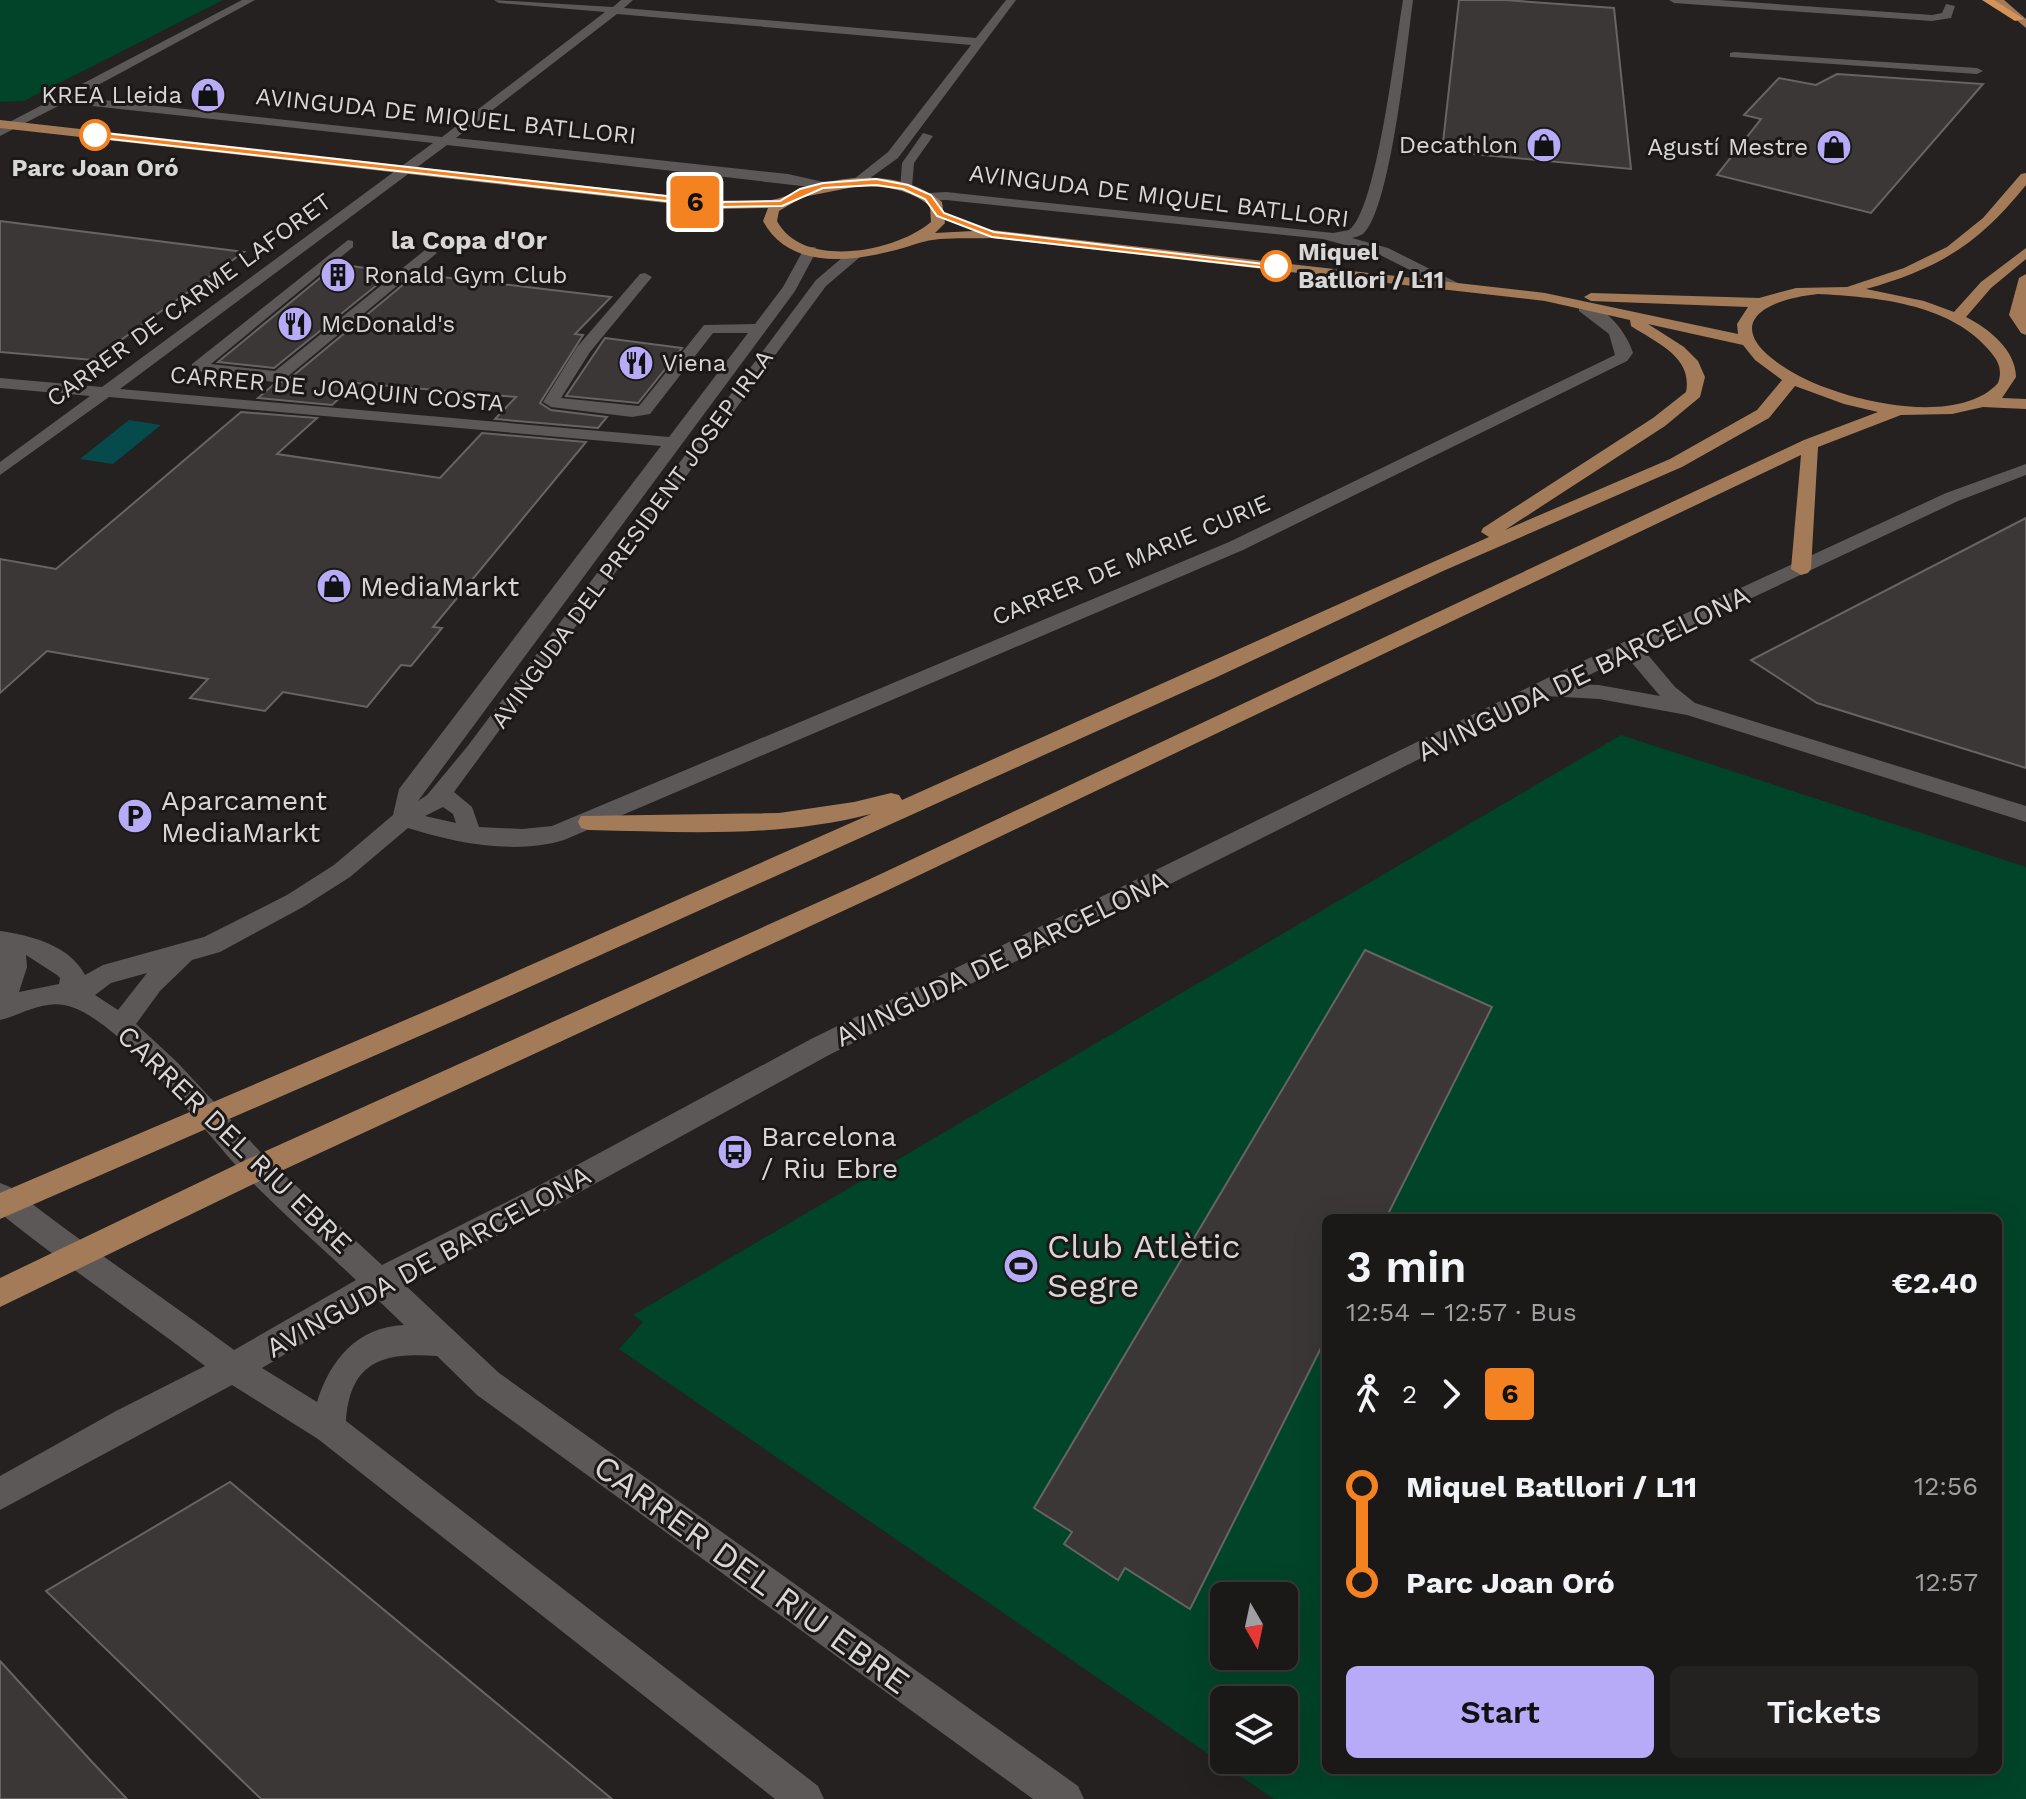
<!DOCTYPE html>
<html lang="en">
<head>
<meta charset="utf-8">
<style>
  :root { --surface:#1b1918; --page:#242221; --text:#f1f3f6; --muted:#a0a0a2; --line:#393837; --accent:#b7abf7 }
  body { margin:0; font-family:"Work Sans",sans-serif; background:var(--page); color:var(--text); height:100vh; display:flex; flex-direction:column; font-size:30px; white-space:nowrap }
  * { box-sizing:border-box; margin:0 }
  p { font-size:26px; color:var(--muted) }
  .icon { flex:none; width:44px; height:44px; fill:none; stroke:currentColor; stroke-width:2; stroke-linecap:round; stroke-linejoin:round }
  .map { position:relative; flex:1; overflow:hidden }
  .drawer { position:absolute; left:1322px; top:1214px; width:680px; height:560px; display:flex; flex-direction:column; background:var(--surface); border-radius:12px; box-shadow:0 8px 32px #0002,0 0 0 2px var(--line) }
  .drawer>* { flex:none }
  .badge { padding:0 16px; border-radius:6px; font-size:28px; line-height:52px }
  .needle { width:52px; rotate:171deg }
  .controls { position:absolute; left:1210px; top:1582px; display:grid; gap:16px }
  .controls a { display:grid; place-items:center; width:88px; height:88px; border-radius:12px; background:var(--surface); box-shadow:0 8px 32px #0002,0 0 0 2px var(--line); font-size:40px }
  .map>.badge { position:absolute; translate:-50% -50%; box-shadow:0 0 0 4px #fff }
  .legs { display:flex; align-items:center; gap:12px; height:88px; padding:0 24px; font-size:26px }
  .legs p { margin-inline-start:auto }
  .head { display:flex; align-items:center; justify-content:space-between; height:136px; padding:0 24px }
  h1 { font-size:44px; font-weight:600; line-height:60px }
  .primary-button { display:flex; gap:16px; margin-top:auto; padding:16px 24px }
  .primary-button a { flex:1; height:92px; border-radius:12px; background:var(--accent); color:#111; font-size:32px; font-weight:600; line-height:92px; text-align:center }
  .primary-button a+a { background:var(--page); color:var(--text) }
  ul { padding:0 24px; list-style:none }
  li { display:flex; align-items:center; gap:28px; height:96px; font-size:30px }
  li i { display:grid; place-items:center; width:12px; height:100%; margin:0 10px; background:currentColor }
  li i::after { content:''; width:20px; height:20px; margin:-10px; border:6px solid; border-radius:50%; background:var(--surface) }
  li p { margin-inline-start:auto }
  li:first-child i { background:linear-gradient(#0000 50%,currentColor 0) }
  li:last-child i { background:linear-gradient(currentColor 50%,#0000 0) }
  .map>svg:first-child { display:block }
</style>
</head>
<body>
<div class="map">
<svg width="2026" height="1799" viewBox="0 0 2026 1799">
  <rect width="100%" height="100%" fill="#242120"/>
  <g fill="#004429" fill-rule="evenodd">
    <path d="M0 0H223L24 101 0 102Z"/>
    <path d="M1621 735 2026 867V1799H1274L619 1349 643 1322 633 1315ZM1326 1218H1998V1770H1326ZM1224 1596H1284V1656H1224ZM1224 1700H1284V1760H1224Z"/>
  </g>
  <path fill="#064a4c" d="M129 420 161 425 113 464 80 459Z"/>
  <g fill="#3a3736" stroke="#676463" stroke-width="2">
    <path d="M1459 0H1505L1614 8 1631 169 1442 151Z"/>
    <path d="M1837 74 1983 84 1871 213 1717 175 1761 119 1744 115 1779 78 1816 85Z"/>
    <path d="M0 221 244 252 93 360 0 352Z"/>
    <path d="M337 264 393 272 274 368 218 362Z"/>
    <path d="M416 274 611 297 575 334 583 335 540 403 551 410 607 417 598 428 495 419 516 397 356 383 332 405 258 398 273 385 289 379Z"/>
    <path d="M605 338 682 348 638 403 566 396Z"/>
    <path d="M241 412 317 418 277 454 440 478 482 433 586 442 433 627 442 628 411 666 401 665 367 707 283 692 265 711 190 698 208 679 47 651 0 693V559L56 569Z"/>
    <path d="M2026 518V768L1817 703 1751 660Z"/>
    <path d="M1365 950 1492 1007 1386 1218H1326V1338L1190 1609 1125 1568 1118 1580 1064 1544 1072 1532 1034 1508Z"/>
    <path d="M230 1482 307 1546 612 1799H261L46 1591Z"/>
    <path d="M0 1661 93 1763 127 1799H0Z"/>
  </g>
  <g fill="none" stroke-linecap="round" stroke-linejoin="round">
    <g fill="#5b5857" fill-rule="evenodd">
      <path d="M242 0H255L76 97 442 137 605 12 499 3 494 0 613 7 621 0H633L624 8 976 38 1006 0H1016L898 158 859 186 852 182 854 179 888 152 971 45 617 14 456 138 788 174 828 183V189L447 145 120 389 669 437 748 333H713L650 414 632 417 551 407 543 402 577 347 640 274 645 273 652 277 590 352 561 398 639 406 704 325 755 324 783 287 805 247H815L817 250 795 291 418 801 427 795 467 747 816 280 850 251H860V257L826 286 454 792 472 807 479 827 522 829 552 826 1229 542 1615 355 1609 334 1579 311V305C1603 301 1627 332 1633 353L1627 361 1243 550 564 840C515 855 455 843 408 828L350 877 303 907 220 952 192 960 160 991 136 1024 178 1063 267 1159 382 1265 540 1185 811 1039 1570 667 1946 493 2026 464V475L1958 501 1643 649 1675 687 1695 703 2026 806V822L1687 715 1599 699 1545 696 829 1055 560 1203 404 1284 499 1373 1078 1786 1084 1799H1033L477 1395 437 1356C385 1352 350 1360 346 1421L818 1786 824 1799H775L318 1439 232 1385 0 1510V1476L116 1411 205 1366C137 1314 67 1267 0 1213V1183L10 1187C83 1244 160 1295 234 1350L356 1280C319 1245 280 1211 245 1175 205 1133 118 1015 64 1005 41 1001 21 1015 0 1020V931C29 935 70 945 85 975L103 965 204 937 287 895 334 865 393 815 399 789 661 446 109 397 0 475V462L90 396 0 388V378L102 387 433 143 64 103 0 136V127ZM1627 657 1660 696 1599 685 1570 684ZM443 807 453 814 456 823 425 816ZM26 955 57 975 60 978 59 984 19 992 27 967ZM147 973 118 1010 95 995 111 983ZM377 1299 404 1325C357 1327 330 1360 317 1402L262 1368Z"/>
      <path d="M1403 0H1413C1407 43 1391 209 1363 234 1360 236 1355 237 1352 238L1388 248 1458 283V289H1448L1378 254 1323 239 946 200 928 201 921 197 928 193 946 192 1333 233 1349 230C1377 211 1396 40 1403 0Z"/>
      <path d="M1669 0H1719L1932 15 1942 13 1946 4 1955 6 1951 18 1932 21 1674 3Z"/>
      <path d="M1734 52 1977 68 1983 71 1977 74 1730 57V53Z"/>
      <path d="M923 133 933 136 914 163 912 187 900 190 902 163Z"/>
      <path d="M348 240 353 241V247L211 364 275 371 425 250 430 249 437 253 287 377 273 382 192 370V364Z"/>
    </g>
    <g fill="#a47b58" fill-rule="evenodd">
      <path d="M1993 0H2004L2026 19V28Z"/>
      <path d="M0 120 720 201C738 200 759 203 776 199 787 197 799 189 811 186 854 174 905 172 942 202L945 223 935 233 992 230 1545 293 1738 334 1737 324 1748 307 1591 301 1584 297 1591 293 1759 298 1796 288 1847 287 1904 268 1947 247 1983 218 2021 174 2026 173V185C1979 244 1938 269 1866 289L1924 301 1954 312 1981 282 2026 248V259L1991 288 1966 317C1988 328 2016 350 2016 377L2002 398 2026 399V409L1983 407 1952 414 1901 415 1818 447 1811 569 1808 573 1801 575 1791 569 1801 455 886 891 268 1177 0 1307V1278L248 1159 870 879 1804 440 1878 412 1844 404 1795 386 1769 418 1682 467 1443 571 1217 677 463 1017 0 1219V1193L445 1003 871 814C779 838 683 832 589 830L581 828 578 822 581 816 779 813 854 802 891 793 899 795 902 800 1489 537 1481 532 1483 528 1653 418 1686 392C1693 357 1657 343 1631 326L1630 320 1545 301 992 238C970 239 939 236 919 243 870 259 793 277 763 221L768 208 720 209 0 128ZM859 186C885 186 909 189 930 206L931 222C896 252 803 270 777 221L779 211 803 197ZM1818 294C1875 297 1948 303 1988 349 1998 360 2003 369 1998 383 1956 430 1833 399 1787 369 1720 327 1760 300 1818 294ZM1648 324 1743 345 1755 360 1782 380 1757 410 1670 459 1505 530 1665 426 1700 397 1705 377 1698 361 1684 347Z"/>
      <path d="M2026 274V335L2021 333 2009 315 2019 278Z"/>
    </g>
    <path fill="#d49358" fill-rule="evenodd" d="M1982 0H1994L2024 19 2015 21Z"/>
  </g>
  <path fill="#f58220" stroke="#fff" stroke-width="2" d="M95 132 720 202 780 201 800 189 823 183 876 179 908 185 931 195 944 213 994 232 1281 266 1276 269 992 237 937 216 925 199 903 189 876 185 823 188 782 206 720 207 92 137Z"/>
  <defs>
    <symbol id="shop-disc" viewBox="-11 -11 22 22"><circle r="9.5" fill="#b7abf7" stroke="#1b1817"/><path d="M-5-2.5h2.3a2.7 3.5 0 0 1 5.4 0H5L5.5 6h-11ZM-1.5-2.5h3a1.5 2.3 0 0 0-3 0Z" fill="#111"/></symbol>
    <symbol id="building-disc" viewBox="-11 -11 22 22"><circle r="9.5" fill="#b7abf7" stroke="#1b1817"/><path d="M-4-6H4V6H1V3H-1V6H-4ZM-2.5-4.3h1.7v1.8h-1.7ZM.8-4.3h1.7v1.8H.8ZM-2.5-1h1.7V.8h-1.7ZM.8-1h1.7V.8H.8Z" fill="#111"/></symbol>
    <symbol id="restaurant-disc" viewBox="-11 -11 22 22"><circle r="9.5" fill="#b7abf7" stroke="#1b1817"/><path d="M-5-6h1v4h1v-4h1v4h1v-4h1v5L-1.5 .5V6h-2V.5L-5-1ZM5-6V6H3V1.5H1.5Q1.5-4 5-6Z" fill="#111"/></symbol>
    <symbol id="parking-disc" viewBox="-11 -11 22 22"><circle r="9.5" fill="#b7abf7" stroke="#1b1817"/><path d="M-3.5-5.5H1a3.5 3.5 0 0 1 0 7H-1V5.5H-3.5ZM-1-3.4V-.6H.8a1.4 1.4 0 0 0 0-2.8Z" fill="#111"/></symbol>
    <symbol id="bus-disc" viewBox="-11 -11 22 22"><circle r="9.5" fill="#b7abf7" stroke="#1b1817"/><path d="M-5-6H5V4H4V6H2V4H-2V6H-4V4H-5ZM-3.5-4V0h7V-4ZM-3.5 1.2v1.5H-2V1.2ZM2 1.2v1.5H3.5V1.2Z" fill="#111"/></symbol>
    <symbol id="stadium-disc" viewBox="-11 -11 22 22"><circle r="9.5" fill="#b7abf7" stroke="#1b1817"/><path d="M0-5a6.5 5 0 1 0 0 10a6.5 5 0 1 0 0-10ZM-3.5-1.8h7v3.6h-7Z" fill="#111"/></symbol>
  </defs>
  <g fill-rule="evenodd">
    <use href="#shop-disc" x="188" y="75" width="40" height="40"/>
    <use href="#shop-disc" x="1524" y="125" width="40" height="40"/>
    <use href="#shop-disc" x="1814" y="127" width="40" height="40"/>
    <use href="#building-disc" x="318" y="255" width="40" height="40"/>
    <use href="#restaurant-disc" x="275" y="304" width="40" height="40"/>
    <use href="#restaurant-disc" x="616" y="343" width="40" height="40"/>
    <use href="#shop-disc" x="314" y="566" width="40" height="40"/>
    <use href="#parking-disc" x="115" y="796" width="40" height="40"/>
    <use href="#bus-disc" x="715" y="1132" width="40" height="40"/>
    <use href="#stadium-disc" x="1001" y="1246" width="40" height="40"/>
  </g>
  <g fill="#fff" stroke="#f58220" stroke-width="4">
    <circle cx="95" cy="135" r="14"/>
    <circle cx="1276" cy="266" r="14"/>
  </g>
  <g text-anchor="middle" stroke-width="6" stroke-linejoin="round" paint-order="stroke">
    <g font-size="24" fill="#d8d6d6" stroke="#1b1817" text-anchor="end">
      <text x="182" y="103">KREA Lleida</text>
      <text x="1518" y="153">Decathlon</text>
      <text x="1808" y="155">Agustí Mestre</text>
      <text x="364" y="283" text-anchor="start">Ronald Gym Club</text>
      <text x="321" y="332" text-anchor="start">McDonald's</text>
      <text x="662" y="371" text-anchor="start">Viena</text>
    </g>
    <g font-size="24" fill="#d8d6d6" stroke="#1b1817">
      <text transform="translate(446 116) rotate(6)" y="8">AVINGUDA DE MIQUEL BATLLORI</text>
      <text transform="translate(1159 196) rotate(7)" y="8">AVINGUDA DE MIQUEL BATLLORI</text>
      <text transform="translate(189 300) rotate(-36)" y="8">CARRER DE CARME LAFORET</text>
      <text transform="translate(337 389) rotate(5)" y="8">CARRER DE JOAQUIN COSTA</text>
      <text transform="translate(632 539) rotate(-54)" y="8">AVINGUDA DEL PRESIDENT JOSEP IRLA</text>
      <text transform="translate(1131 560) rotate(-23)" y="8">CARRER DE MARIE CURIE</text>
    </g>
    <g font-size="24" font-weight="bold" fill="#d8d6d6" stroke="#1b1817">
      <text x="95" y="176">Parc Joan Oró</text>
      <text x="1298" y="260" text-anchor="start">Miquel<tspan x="1298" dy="28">Batllori / L11</tspan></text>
    </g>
    <g font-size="26" font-weight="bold" fill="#d8d6d6" stroke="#1b1817">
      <text x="469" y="249">la Copa d'Or</text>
    </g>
    <g font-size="28" fill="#d8d6d6" stroke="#1b1817" text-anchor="start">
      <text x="360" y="596">MediaMarkt</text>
      <text x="161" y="810">Aparcament<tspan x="161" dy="32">MediaMarkt</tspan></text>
      <text x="761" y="1146">Barcelona<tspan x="761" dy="32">/ Riu Ebre</tspan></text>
    </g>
    <g font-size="28" fill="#d8d6d6" stroke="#1b1817">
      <text transform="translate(1583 673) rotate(-26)" y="10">AVINGUDA DE BARCELONA</text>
      <text transform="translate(1001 958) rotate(-26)" y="10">AVINGUDA DE BARCELONA</text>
      <text transform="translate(235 1139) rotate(44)" y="10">CARRER DEL RIU EBRE</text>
      <text transform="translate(428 1261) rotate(-29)" y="10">AVINGUDA DE BARCELONA</text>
    </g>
    <g font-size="34" fill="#d8d6d6" stroke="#1b1817" text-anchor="start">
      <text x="1047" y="1258">Club Atlètic<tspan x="1047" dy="39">Segre</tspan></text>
    </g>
    <g font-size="34" fill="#d8d6d6" stroke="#1b1817">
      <text transform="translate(752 1574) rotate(36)" y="12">CARRER DEL RIU EBRE</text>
    </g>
  </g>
</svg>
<div class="controls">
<a><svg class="needle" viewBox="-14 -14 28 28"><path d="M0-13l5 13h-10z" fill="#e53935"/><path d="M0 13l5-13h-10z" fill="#a0a0a2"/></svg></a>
<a><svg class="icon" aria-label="layers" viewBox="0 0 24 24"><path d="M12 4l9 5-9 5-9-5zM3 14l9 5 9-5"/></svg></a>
</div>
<b class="badge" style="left:695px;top:202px;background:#f58220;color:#111">6</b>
<section class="drawer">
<div class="head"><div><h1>3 min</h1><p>12:54 – 12:57 · Bus</p></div><b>€2.40</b></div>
<div class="legs"><svg class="icon" aria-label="walk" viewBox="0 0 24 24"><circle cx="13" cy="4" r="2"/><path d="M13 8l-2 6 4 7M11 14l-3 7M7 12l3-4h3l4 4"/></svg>2<svg class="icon" aria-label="forward" viewBox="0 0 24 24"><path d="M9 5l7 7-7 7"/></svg><b class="badge" style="background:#f58220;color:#111">6</b></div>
<ul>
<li><i style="color:#f58220"></i><b>Miquel Batllori / L11</b><p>12:56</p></li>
<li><i style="color:#f58220"></i><b>Parc Joan Oró</b><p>12:57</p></li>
</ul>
<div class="primary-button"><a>Start</a><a>Tickets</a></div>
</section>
</div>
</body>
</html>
